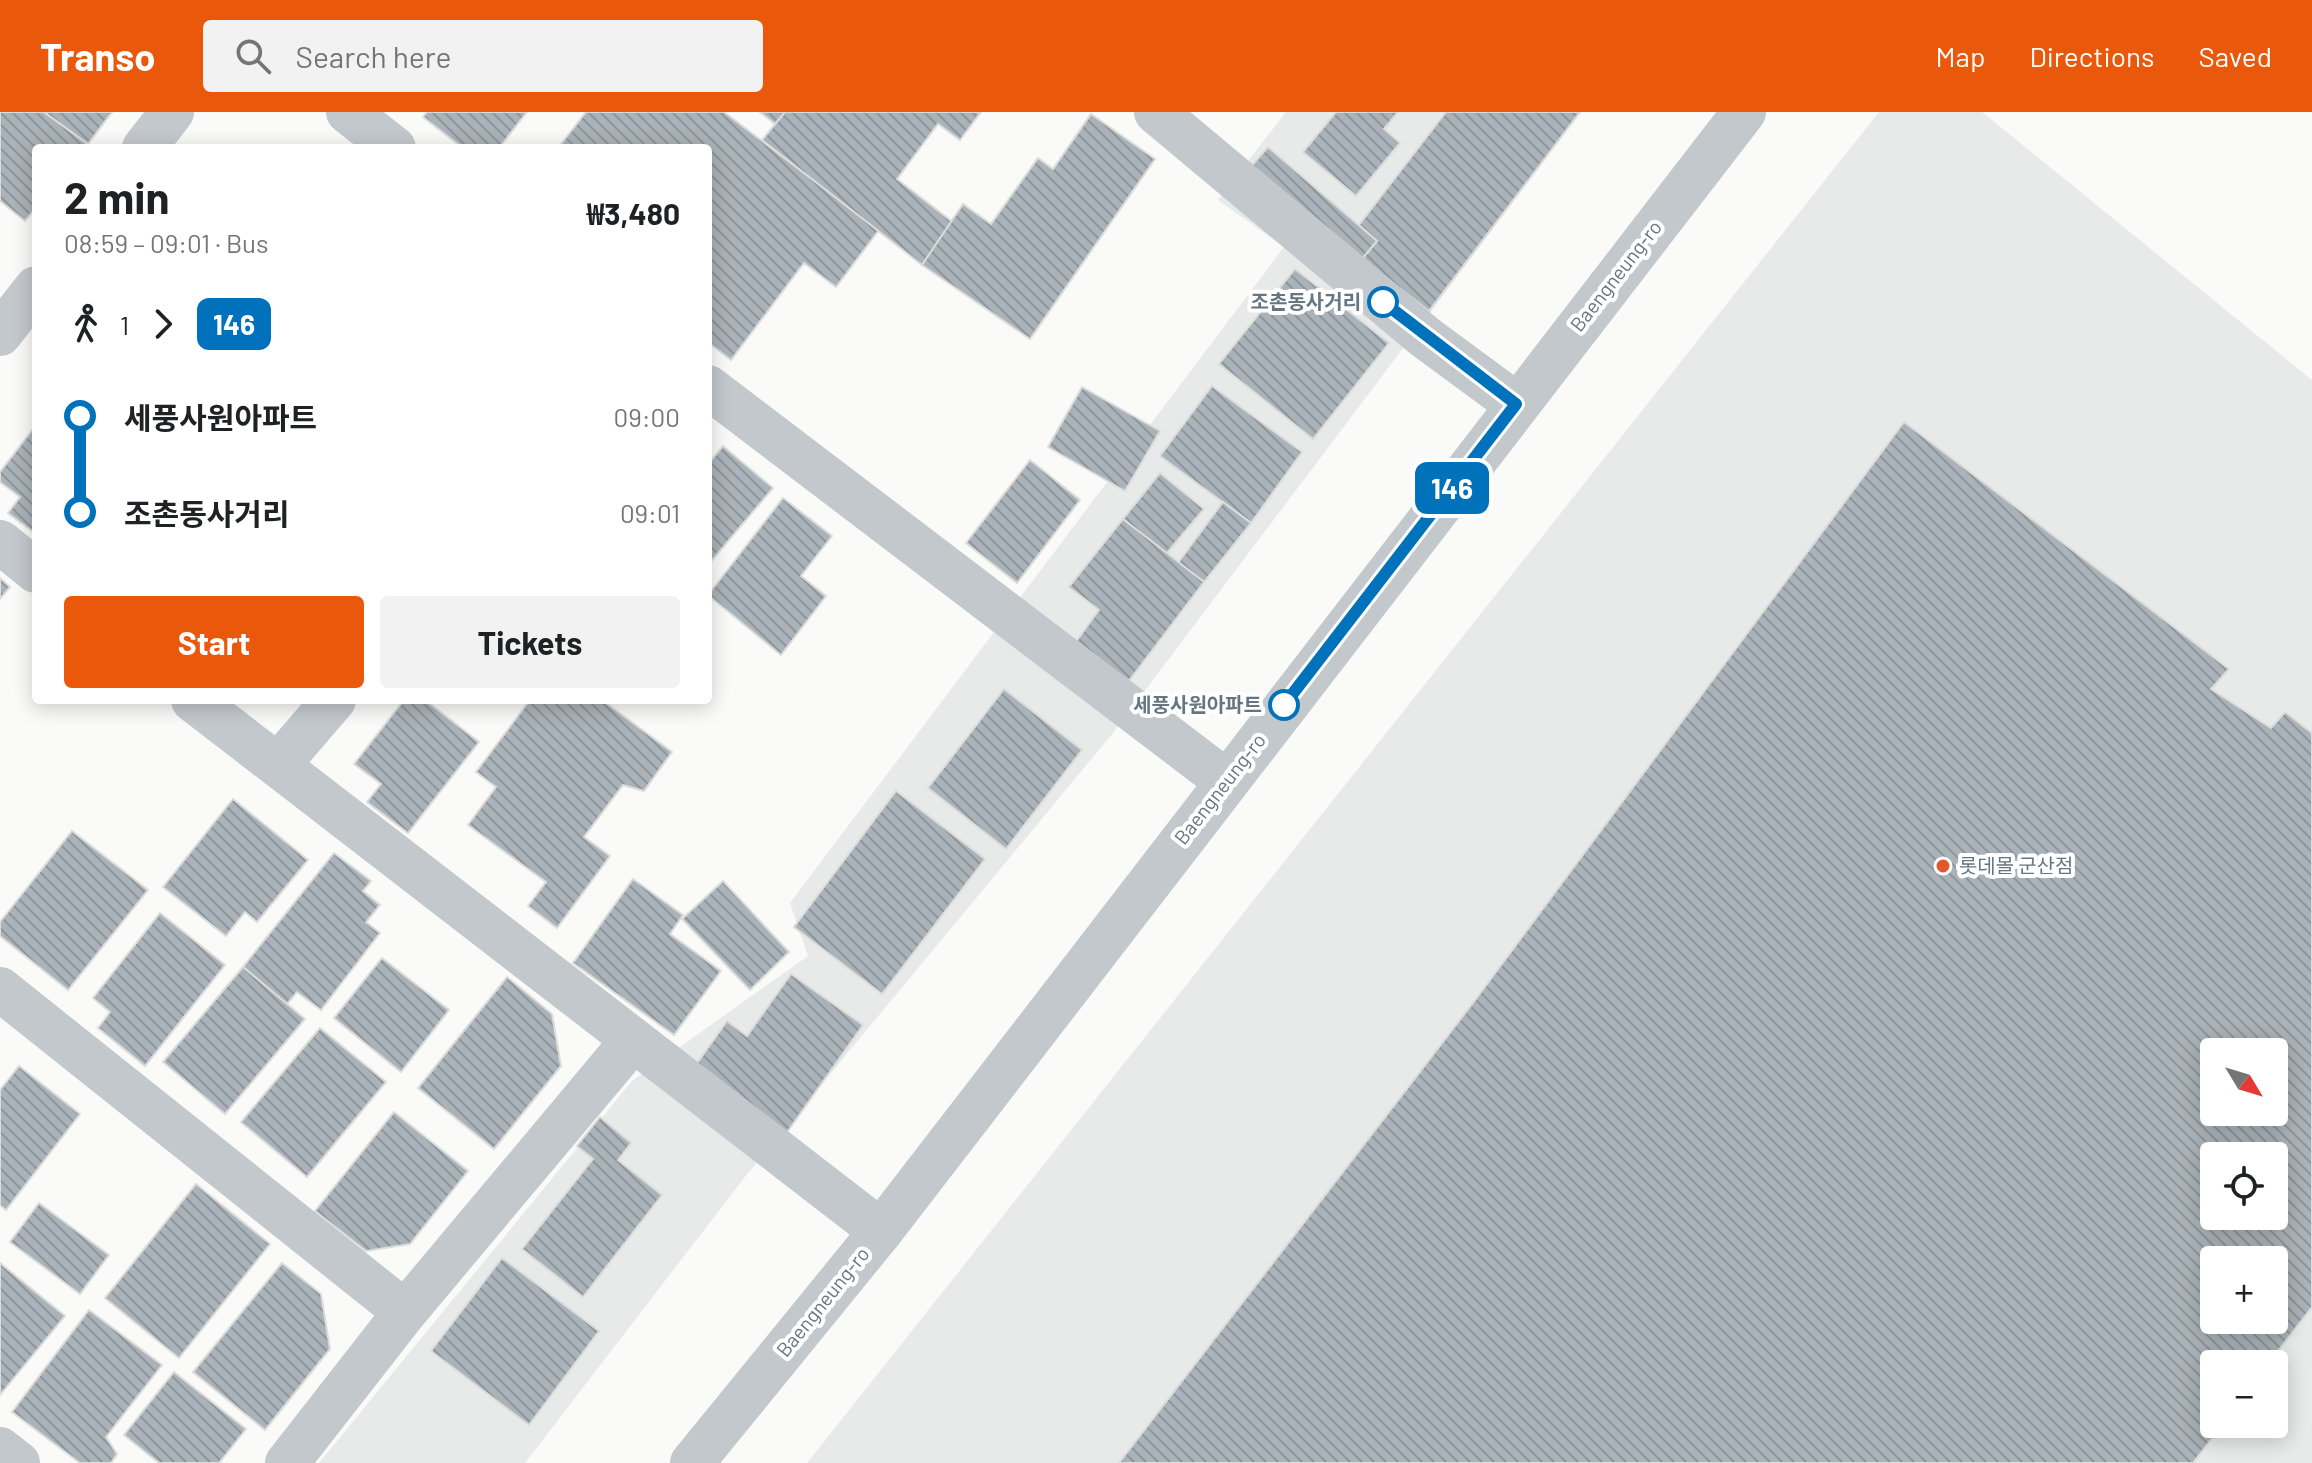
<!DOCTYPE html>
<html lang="en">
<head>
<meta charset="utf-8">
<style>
  :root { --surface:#fff; --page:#f2f2f2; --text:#202124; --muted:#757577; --accent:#ea580c }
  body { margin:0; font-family:Barlow,"Noto Sans KR",sans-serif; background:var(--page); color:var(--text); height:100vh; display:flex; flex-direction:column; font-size:30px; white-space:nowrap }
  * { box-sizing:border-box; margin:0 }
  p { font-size:26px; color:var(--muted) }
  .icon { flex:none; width:44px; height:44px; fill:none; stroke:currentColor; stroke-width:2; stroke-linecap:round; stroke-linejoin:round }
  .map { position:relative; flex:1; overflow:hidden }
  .drawer { position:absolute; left:32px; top:32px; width:680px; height:560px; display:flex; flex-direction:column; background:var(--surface); border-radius:8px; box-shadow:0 4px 20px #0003 }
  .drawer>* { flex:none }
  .badge { padding:0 16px; border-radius:12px; font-size:28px; line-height:52px }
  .needle { width:52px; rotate:128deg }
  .fabs { position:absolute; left:2200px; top:926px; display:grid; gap:16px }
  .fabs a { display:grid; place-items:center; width:88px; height:88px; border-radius:8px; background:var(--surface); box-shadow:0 4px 20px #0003; font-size:40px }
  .map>.badge { position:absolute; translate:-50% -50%; box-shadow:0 0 0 4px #fff }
  .legs { display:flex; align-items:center; gap:12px; height:88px; padding:0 32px; font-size:26px }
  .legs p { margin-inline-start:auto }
  .overview { display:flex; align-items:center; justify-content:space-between; height:136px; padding:0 32px }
  h1 { font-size:44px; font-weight:700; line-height:60px }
  .primary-button { display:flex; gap:16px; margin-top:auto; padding:16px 32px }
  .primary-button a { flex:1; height:92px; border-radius:8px; background:var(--accent); color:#fff; font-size:32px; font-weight:700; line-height:92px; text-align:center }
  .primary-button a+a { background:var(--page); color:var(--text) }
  ul { padding:0 32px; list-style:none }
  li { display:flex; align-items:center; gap:28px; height:96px; font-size:30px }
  li i { display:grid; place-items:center; width:12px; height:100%; margin:0 10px; background:currentColor }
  li i::after { content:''; width:20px; height:20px; margin:-10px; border:6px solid; border-radius:50%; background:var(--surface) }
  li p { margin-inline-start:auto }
  li:first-child i { background:linear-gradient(#0000 50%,currentColor 0) }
  li:last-child i { background:linear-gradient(currentColor 50%,#0000 0) }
  header { display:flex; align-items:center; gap:48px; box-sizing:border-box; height:112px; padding:0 40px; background:var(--accent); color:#fff }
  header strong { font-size:38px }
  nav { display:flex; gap:44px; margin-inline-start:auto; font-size:28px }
  .search { width:560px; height:72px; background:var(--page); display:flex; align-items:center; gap:20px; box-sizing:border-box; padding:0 28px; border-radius:8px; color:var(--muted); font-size:30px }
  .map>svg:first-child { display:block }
</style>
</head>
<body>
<header>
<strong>Transo</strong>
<div class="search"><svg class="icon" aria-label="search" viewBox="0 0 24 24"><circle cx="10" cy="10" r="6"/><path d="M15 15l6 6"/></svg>Search here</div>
<nav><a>Map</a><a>Directions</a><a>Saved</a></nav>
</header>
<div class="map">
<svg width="2312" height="1351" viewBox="0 0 2312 1351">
  <defs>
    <pattern id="building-back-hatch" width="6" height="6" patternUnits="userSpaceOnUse" patternTransform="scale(2)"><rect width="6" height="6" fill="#aab3b9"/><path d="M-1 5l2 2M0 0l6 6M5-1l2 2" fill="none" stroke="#8e969c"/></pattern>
  </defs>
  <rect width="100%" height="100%" fill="#fafaf8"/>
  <g fill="#e8e9e9" fill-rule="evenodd">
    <path d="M1286 0H1581L1113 621 744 1066 525 1351H319L632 969 808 844 790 791 1284 135 1218 88Z"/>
    <path d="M1879 0H1982L2312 268V1351H807ZM2214 940H2274V1000H2214ZM2214 1044H2274V1104H2214ZM2214 1148H2274V1208H2214ZM2214 1252H2274V1312H2214Z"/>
  </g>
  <g fill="url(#building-back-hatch)" stroke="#dcdcda" stroke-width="2" fill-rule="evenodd">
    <path d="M0 0H44L88 32 85 36H36V96L25 109 0 89Z"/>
    <path d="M44 0H112L88 32Z"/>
    <path d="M427 0H527L499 36H463L423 5Z"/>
    <path d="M586 0H724L879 118 836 175 804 151 731 248 708 230V36H558Z"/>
    <path d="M760 0H785L775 12Z"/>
    <path d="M785 0H981L960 28 938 12 897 67 954 111 922 153 762 28Z"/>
    <path d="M1336 0H1398L1384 17 1400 31 1356 84 1303 40Z"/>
    <path d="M1446 0H1580L1429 199 1362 147 1377 129 1359 113Z"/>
    <path d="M1091 2 1155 47 1030 227 922 153 963 92 991 112 1038 46 1053 57Z"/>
    <path d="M1268 35 1377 129 1345 167 1235 73Z"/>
    <path d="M1295 157 1389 231 1313 327 1219 252Z"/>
    <path d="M1212 274 1302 340 1251 411 1160 344Z"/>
    <path d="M1082 275 1160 319 1125 379 1048 335Z"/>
    <path d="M1904 310 2229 557 2211 577 2271 616 2285 600 2312 621V1195L2268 1252H2214V1312H2223L2193 1351H1119L1476 887ZM2214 940H2274V1000H2214ZM2214 1044H2274V1104H2214ZM2214 1148H2274V1208H2214Z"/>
    <path d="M36 313V422L8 401 20 385 0 370V360Z"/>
    <path d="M723 334 773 376 708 453V352Z"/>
    <path d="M1030 348 1080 388 1017 471 966 431Z"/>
    <path d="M1160 361 1204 397 1166 442 1123 407Z"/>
    <path d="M783 386 832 424 801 464 826 484 781 543 708 483Z"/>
    <path d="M1223 390 1251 411 1204 470 1178 451Z"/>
    <path d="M1123 407 1204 470 1128 570 1075 531 1099 498 1069 475Z"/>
    <path d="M0 466 10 475 0 487Z"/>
    <path d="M1004 577 1082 638 1006 737 928 676Z"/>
    <path d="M404 588H425L479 630 408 721 367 690 381 672 354 652Z"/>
    <path d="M530 588H602L672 640 644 679 623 673 584 725 610 744 557 816 528 794 546 770 468 713 496 675 476 660Z"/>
    <path d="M896 679 985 747 882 882 794 815Z"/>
    <path d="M233 687 308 748 257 810 245 800 226 824 163 775Z"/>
    <path d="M72 719 148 778 68 878 0 824V810Z"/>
    <path d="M334 741 371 769 363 779 380 793 366 810 380 821 321 898 297 880 287 892 243 855Z"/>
    <path d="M633 767 683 803 670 822 721 859 674 923 573 851Z"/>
    <path d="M723 769 789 840 750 878 682 807Z"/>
    <path d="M160 801 225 853 145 954 98 916 110 900 93 886Z"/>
    <path d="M382 846 449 898 401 960 334 906Z"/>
    <path d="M243 855 305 907 225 1002 163 950Z"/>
    <path d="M791 862 863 913 785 1023 693 957 727 909 747 924Z"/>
    <path d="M507 865 552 902 561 954 494 1037 418 976Z"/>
    <path d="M320 916 386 970 307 1065 241 1010Z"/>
    <path d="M19 954 80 1002 6 1098 0 1093V978Z"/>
    <path d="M394 1000 468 1059 410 1132 366 1139 315 1099Z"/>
    <path d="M600 1005 631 1031 618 1048 662 1083 583 1185 522 1137 593 1047 577 1034Z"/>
    <path d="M196 1072 270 1132 179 1246 105 1186Z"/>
    <path d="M39 1091 109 1143 80 1182 10 1130Z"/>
    <path d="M502 1146 599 1219 529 1313 431 1239Z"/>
    <path d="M0 1151 65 1204 0 1283Z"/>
    <path d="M282 1151 321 1182 330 1237 265 1318 193 1260Z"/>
    <path d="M89 1198 162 1253 106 1325 117 1342 111 1351H80L12 1300Z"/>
    <path d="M174 1260 246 1317 219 1351H159L124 1323Z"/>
  </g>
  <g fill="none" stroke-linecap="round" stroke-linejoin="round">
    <g stroke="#c3c8cc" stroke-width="44">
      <path d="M348 0 394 36"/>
      <path d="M1156 0 1425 225 1516 292"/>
      <path d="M144 36 172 0"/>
      <path d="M0 222 36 176"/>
      <path d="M708 275 1226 669"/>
      <path d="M0 430 36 459"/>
      <path d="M193 588 881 1119"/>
      <path d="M278 653 334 588"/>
      <path d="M0 877 405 1200"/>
      <path d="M0 1337 18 1351"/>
      <path d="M287 1351 405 1200 633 928"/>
      <path d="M692 1351 881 1119 1744 0"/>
    </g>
  </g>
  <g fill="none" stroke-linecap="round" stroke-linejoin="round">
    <defs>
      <path id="line-1" d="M1284 593 1516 292 1383 190"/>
    </defs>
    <use href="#line-1" stroke="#fff" stroke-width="18"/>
    <use href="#line-1" stroke="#0072bc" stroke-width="12"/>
  </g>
  <g fill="#fff" stroke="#0072bc" stroke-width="4">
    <circle cx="1383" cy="190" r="14"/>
    <circle cx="1284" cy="593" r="14"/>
  </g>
  <circle fill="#e4572e" stroke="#fff" stroke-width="3" cx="1943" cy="754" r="8"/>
  <g text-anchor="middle" stroke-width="8" stroke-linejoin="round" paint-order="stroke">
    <g font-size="20" fill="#657683" stroke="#fff">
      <text transform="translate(1616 164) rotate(-52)" y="7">Baengneung-ro</text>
      <text transform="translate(1220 677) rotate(-52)" y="7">Baengneung-ro</text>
      <text transform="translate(823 1190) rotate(-51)" y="7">Baengneung-ro</text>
    </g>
    <g font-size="20" font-weight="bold" fill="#657683" stroke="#fff" text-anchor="end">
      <text x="1361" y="197">조촌동사거리</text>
      <text x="1262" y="600">세풍사원아파트</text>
    </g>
    <g font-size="20" fill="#657683" stroke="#fff" text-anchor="start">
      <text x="1959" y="761">롯데몰 군산점</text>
    </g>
  </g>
</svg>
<div class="fabs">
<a><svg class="needle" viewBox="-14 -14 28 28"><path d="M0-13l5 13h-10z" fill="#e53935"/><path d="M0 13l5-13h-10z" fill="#757577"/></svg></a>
<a><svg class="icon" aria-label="locate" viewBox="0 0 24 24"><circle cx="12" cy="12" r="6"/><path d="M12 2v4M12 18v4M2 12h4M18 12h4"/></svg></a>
<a>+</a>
<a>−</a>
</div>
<b class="badge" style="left:1452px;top:376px;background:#0072bc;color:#fff">146</b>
<section class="drawer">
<div class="overview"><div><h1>2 min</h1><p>08:59 – 09:01 · Bus</p></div><b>₩3,480</b></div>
<div class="legs"><svg class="icon" aria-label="walk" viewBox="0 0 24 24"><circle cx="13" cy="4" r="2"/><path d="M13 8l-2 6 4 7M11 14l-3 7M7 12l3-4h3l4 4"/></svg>1<svg class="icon" aria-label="forward" viewBox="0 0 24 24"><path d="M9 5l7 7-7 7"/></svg><b class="badge" style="background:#0072bc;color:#fff">146</b></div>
<ul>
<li><i style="color:#0072bc"></i><b>세풍사원아파트</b><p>09:00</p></li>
<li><i style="color:#0072bc"></i><b>조촌동사거리</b><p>09:01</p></li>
</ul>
<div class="primary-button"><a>Start</a><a>Tickets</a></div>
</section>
</div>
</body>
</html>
